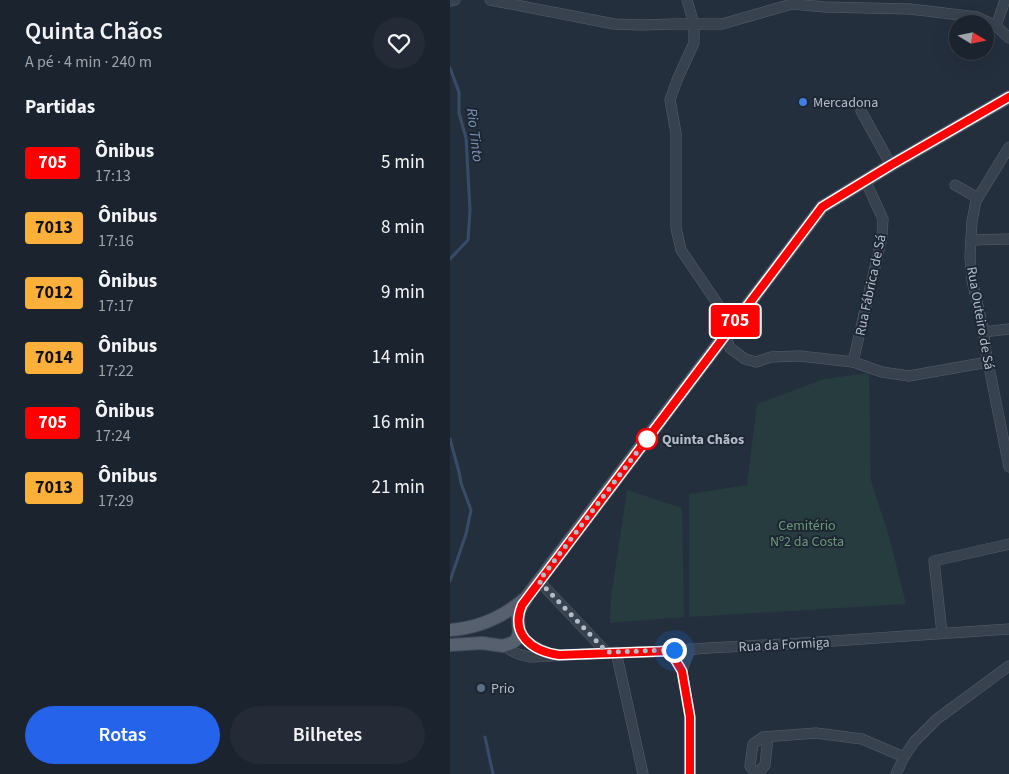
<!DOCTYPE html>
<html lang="pt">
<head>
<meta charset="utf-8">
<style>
  :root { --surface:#1b232e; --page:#242b36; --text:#f1f3f6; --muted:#a0a4aa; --line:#39404a; --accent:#2563eb }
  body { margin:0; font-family:"Source Sans 3",sans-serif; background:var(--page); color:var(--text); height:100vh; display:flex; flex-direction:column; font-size:19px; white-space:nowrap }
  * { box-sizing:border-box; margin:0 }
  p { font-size:16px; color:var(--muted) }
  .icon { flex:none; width:28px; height:28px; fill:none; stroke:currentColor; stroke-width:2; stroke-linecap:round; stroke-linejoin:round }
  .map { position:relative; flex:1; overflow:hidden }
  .sheet { display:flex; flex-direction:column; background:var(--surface); width:450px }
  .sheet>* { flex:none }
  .badge { padding:0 10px; border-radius:4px; font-size:18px; line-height:32px }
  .needle { width:32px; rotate:100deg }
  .fabs { position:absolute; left:499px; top:15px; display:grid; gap:10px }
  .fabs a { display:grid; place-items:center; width:45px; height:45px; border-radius:50%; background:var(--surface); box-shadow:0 5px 20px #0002,0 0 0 1px var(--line); font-size:25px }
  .you { position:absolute; width:25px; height:25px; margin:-12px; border:4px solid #fff; border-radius:50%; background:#1a73e8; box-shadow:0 0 0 8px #1a73e833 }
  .map>.badge { position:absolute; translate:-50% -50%; box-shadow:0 0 0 2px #fff }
  h2 { padding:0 25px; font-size:19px; line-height:45px }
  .round { display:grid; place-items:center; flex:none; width:52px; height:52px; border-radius:26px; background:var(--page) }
  .summary { display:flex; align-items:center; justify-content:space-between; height:85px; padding:0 25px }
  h1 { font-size:24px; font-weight:600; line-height:38px }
  .cta { display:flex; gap:10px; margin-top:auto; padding:10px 25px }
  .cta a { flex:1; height:58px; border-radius:30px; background:var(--accent); color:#fff; font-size:20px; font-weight:600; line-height:58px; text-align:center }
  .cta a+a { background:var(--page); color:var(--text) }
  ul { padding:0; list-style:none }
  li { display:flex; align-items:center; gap:15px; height:65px; padding:0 25px }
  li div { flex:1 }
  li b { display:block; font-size:19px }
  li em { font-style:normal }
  li .badge { min-width:55px; font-weight:700; text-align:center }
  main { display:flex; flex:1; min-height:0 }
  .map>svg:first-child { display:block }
</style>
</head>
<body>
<main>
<section class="sheet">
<div class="summary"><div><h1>Quinta Chãos</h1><p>A pé · 4 min · 240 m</p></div><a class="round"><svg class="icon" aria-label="heart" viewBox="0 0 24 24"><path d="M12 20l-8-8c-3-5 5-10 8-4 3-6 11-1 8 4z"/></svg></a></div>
<h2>Partidas</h2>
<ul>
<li><span class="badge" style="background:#f00;color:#fff">705</span><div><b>Ônibus</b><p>17:13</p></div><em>5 min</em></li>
<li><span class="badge" style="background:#fbb03b;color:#111">7013</span><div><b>Ônibus</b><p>17:16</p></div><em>8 min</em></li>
<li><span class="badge" style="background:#fbb03b;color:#111">7012</span><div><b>Ônibus</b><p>17:17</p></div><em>9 min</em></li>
<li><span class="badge" style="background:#fbb03b;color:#111">7014</span><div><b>Ônibus</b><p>17:22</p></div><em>14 min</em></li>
<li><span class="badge" style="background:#f00;color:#fff">705</span><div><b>Ônibus</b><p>17:24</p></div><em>16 min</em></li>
<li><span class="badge" style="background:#fbb03b;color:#111">7013</span><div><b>Ônibus</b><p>17:29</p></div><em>21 min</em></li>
</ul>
<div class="cta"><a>Rotas</a><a>Bilhetes</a></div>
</section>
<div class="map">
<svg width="559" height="774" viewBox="0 0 559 774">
  <rect width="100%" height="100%" fill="#242f3e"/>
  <g fill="#263c3f">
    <path d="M419 373 421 481 439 536 456 604 239 617V494L297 485 307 404 374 379Z"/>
    <path d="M177 490 232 508 234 617 160 623 161 598Z"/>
  </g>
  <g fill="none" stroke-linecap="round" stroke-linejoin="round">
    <g stroke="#394c67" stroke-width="3">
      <path d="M0 68 9 92V113L16 138 20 210 18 240 0 259"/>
      <path d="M0 439 9 472 11 483 21 510 16 534 0 581"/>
      <path d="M35 737 43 774"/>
    </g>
    <defs>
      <g id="minor">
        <path d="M40 0 164 24 192 25 223 24H272L342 4 375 7 460 9 527 17 546 26 559 38"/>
        <path d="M237 0 244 24V43L227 80 220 100 226 133V228L231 250 282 325"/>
        <path d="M0 1 5 0"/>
        <path d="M546 26 555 0"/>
        <path d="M411 111 441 165"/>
        <path d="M559 147 526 201 522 221 520 257 522 280 534 332 535 347 559 467"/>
        <path d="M505 185 528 198"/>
        <path d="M521 240 559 239"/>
        <path d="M534 332 559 329"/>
        <path d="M275 335 280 348 295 359 306 362 321 357 350 356 403 362 432 372 459 376 538 362"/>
        <path d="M403 362 432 237 433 219 415 180"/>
        <path d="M89 581 157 653"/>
        <path d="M69 631C76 643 88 649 100 654"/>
        <path d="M492 633 484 561 559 544"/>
        <path d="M53 646 68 654 80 657 157 653 221 651 258 648 354 643 559 629"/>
        <path d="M221 651 232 671 240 717V774"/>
        <path d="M166 652 193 774"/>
        <path d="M232 671 239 649"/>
        <path d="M306 774 300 766 303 744 313 737 366 733 412 739 454 757"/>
        <path d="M307 774 315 765 318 737"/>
        <path d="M446 774 454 757 464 742 487 719 559 666"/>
      </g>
      <g id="major">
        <path d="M0 630C29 628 52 618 74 599"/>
        <path d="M0 645 32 643 53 646 62 643 66 640 68 636 69 631 68 617 69 611 78 595 372 207 441 165 559 97"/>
      </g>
    </defs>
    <use href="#minor" stroke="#565f6c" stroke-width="11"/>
    <use href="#major" stroke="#414a57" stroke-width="14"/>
    <use href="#minor" stroke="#38414e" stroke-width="10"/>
    <use href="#major" stroke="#56606e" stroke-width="12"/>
  </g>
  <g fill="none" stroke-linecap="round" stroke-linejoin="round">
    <defs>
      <path id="line" d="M240 774V717L232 671 220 651 109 655C81 651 60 634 72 605L372 207 441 165 559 97"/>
    </defs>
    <use href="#line" stroke="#fff" stroke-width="11"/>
    <use href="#line" stroke="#f00" stroke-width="8"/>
    <path stroke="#b4bcc9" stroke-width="5" stroke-dasharray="0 9" d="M197 439 89 581 157 652 224 650"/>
  </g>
  <circle fill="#3f7fe0" stroke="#1d2633" stroke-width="2" cx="353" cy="102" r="5"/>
  <circle fill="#fff" stroke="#f00" stroke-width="2.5" cx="197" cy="439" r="10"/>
  <circle fill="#5c6f8a" stroke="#1d2633" stroke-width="2" cx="31" cy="688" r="5"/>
  <g text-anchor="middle" stroke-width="4" stroke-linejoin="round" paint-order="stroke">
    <g font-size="14" fill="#b4bcc9" stroke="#1d2633" text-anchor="start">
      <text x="363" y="107">Mercadona</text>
      <text x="41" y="693">Prio</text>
    </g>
    <g font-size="14" fill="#b4bcc9" stroke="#1d2633">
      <text transform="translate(420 285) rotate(-78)" y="5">Rua Fábrica de Sá</text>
      <text transform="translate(531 318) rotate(80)" y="5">Rua Outeiro de Sá</text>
      <text transform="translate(334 644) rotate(-3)" y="5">Rua da Formiga</text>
    </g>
    <g font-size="14" font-weight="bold" fill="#b4bcc9" stroke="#1d2633" text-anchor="start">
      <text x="212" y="444">Quinta Chãos</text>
    </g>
    <g font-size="14" fill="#6b9a76" stroke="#1d2633">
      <text x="357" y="530">Cemitério<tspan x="357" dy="16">Nº2 da Costa</tspan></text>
    </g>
    <g font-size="15" font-style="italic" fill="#7c92b1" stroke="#1d2633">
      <text transform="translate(25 135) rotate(83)" y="5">Rio Tinto</text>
    </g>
  </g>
</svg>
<div class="fabs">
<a><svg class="needle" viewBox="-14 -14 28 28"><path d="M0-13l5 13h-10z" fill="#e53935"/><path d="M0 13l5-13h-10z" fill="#a0a4aa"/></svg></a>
</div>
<div class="you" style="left:224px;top:650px"></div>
<b class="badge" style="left:285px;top:321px;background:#f00;color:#fff">705</b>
</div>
</main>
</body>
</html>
